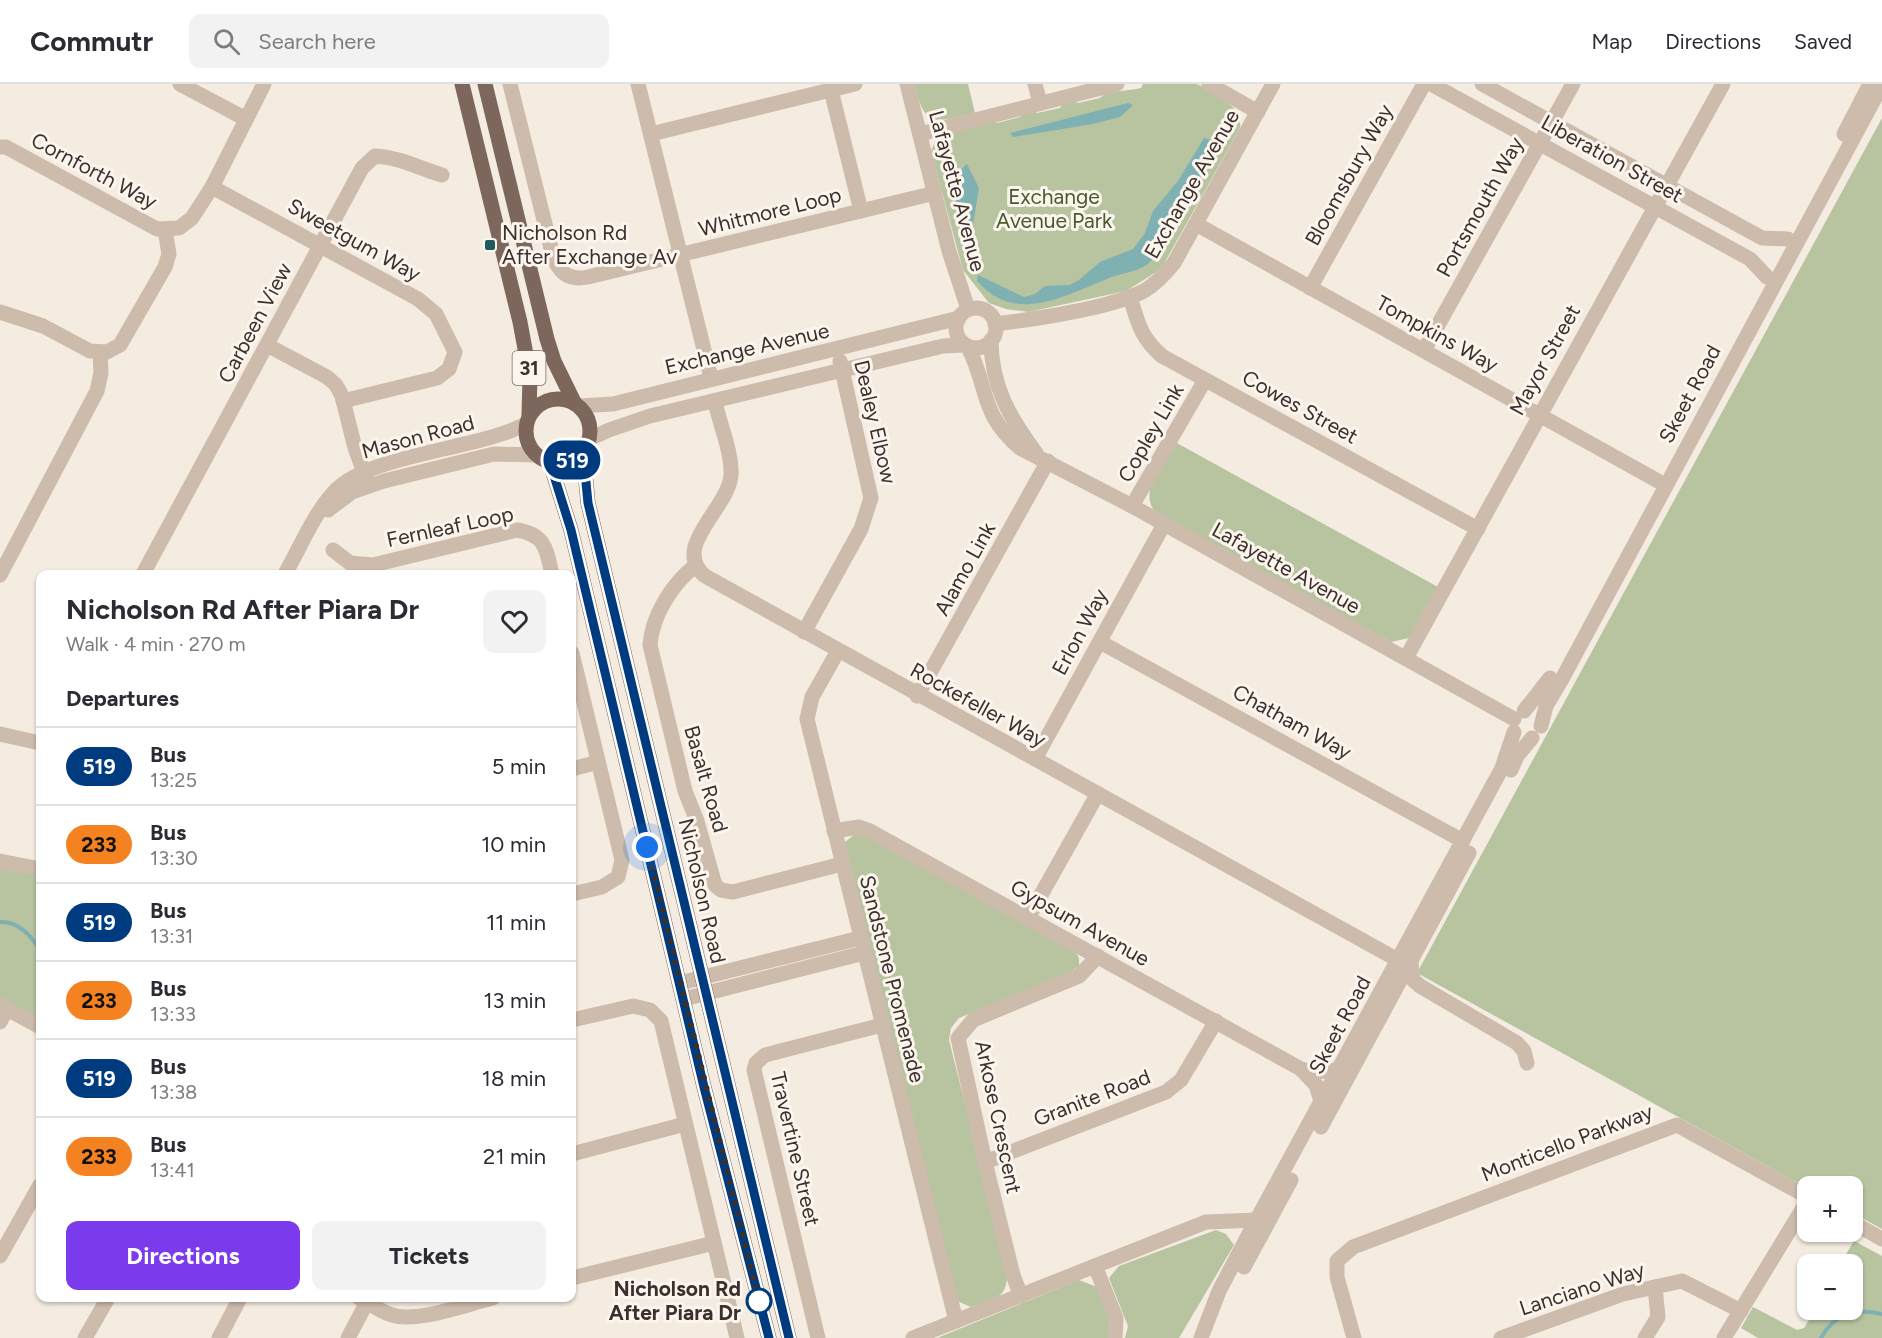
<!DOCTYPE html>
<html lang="en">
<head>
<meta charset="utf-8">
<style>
  :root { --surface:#fff; --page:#f2f2f3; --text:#2b2b33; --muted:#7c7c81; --line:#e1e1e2; --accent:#7c3aed }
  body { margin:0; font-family:Figtree,sans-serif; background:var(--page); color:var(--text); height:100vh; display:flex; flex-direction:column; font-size:22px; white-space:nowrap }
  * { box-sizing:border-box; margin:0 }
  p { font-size:20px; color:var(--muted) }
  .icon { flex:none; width:33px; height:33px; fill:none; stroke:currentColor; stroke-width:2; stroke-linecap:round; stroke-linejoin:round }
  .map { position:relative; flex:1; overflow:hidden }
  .panel { position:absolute; left:36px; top:486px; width:540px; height:732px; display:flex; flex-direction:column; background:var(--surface); border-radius:12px; box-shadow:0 2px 4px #0004 }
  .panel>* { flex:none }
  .badge { padding:0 12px; border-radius:20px; font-size:21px; line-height:39px }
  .fabs { position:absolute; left:1797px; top:1092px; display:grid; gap:12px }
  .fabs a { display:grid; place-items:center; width:66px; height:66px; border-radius:12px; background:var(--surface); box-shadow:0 2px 4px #0004; font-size:30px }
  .you { position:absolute; width:30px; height:30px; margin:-15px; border:4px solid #fff; border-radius:50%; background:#1a73e8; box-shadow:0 0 0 9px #1a73e833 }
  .map>.badge { position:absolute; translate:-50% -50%; box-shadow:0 0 0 3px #fff }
  h2 { padding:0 30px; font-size:22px; line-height:54px }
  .round { display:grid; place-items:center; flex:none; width:63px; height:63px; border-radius:12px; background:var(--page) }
  .overview { display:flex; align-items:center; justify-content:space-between; height:102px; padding:0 30px }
  h1 { font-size:28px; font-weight:700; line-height:45px }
  .button { display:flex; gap:12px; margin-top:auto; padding:12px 30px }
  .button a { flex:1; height:69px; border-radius:12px; background:var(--accent); color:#fff; font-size:24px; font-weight:700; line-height:69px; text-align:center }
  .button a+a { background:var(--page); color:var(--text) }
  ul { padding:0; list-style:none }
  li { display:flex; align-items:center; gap:18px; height:78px; padding:0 30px; border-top:2px solid var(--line) }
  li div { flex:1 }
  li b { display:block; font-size:22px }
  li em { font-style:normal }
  li .badge { min-width:66px; font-weight:700; text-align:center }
  header { display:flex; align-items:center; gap:36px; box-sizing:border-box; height:84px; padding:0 30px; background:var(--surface); border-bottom:2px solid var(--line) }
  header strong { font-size:28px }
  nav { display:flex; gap:33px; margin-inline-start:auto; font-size:21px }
  .search { width:420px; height:54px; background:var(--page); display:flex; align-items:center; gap:15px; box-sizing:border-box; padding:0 21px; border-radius:12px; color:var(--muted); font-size:22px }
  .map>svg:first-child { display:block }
</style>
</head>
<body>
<header>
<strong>Commutr</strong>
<div class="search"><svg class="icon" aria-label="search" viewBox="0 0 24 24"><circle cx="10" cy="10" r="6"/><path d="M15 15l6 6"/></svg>Search here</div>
<nav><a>Map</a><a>Directions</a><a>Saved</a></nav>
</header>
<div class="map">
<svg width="1882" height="1254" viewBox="0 0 1882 1254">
  <rect width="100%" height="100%" fill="#f4ebe1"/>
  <g fill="#b8c4a0">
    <path d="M914 0H968L975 29C934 38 926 46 914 0Z"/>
    <path d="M1143 0C1159 0 1182 0 1196 0 1215 7 1243 23 1240 44L1161 185 1126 207 1028 228 1006 225 989 219 963 186 931 67 937 53 991 36 997 39 1020 33 1023 28 1032 26 1037 29 1060 24 1064 18 1072 17 1078 19 1100 14C1105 7 1129 7 1141 4Z"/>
    <path d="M1882 34V1145L1853 1129 1852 1102 1807 1104 1417 889Z"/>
    <path d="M1175 358 1438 503 1409 554 1391 558 1156 429C1137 408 1164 378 1175 358Z"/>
    <path d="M854 751H864L1075 867 1079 874V882L1069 889 959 934 951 944 949 956 1007 1188C1008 1216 993 1215 971 1223L957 1217 844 767 845 758Z"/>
    <path d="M0 782 40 791V936L0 914Z"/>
    <path d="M1216 1146 1226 1150 1234 1161 1179 1254H1125L1128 1242 1109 1194 1119 1182Z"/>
    <path d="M1854 1157 1882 1172V1254H1758L1741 1244 1753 1223 1797 1246 1804 1244 1815 1226H1852V1180H1840Z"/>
    <path d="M1079 1196 1097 1203 1109 1230 1108 1254H937Z"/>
  </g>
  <g fill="#7fb0b2">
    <path d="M1128 19 1133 21 1120 33 1093 40 1013 53 1010 49Z"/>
    <path d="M1204 54 1211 56C1213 84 1189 104 1176 128 1167 144 1167 163 1152 176 1140 189 1122 188 1107 195 1064 212 1015 241 977 197L978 191 1024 213 1035 210 1045 202 1069 201 1079 196 1100 178 1133 165 1145 149 1153 127 1178 97Z"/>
    <path d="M967 80 979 104 968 171 963 168 953 99 956 90Z"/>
  </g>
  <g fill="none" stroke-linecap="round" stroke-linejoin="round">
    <g stroke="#7fb0b2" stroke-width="4">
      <path d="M0 838C19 837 31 852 40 866"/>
      <path d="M1821 1254C1834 1230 1856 1223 1882 1230"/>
    </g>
    <g stroke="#cdbbac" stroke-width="15">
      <path d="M180 0 246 35"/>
      <path d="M510 0 553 172C559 189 569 197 588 193L935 109"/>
      <path d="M638 0 711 294"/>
      <path d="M907 0 949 167 968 225"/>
      <path d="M1035 0 1040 19"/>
      <path d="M1209 0 1258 28"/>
      <path d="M1431 0 1750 175 1767 193"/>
      <path d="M1482 0 1762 154 1788 155"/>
      <path d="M831 6 861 127"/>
      <path d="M651 50 855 0"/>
      <path d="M920 50 1117 0"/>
      <path d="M1844 50 1870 0"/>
      <path d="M0 63H6L157 145 179 144 192 134 212 103 264 0"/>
      <path d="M212 103 418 215 436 230 455 268 449 285 437 294 343 317"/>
      <path d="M1196 140 1658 397"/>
      <path d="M1310 204 1424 0"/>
      <path d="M1130 213C1138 239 1141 254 1162 272L1478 445"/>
      <circle cx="976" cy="244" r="20"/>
      <path d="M0 228 43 242 90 267 107 268 120 261 165 183 169 170 165 146"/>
      <path d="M995 240C1035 235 1109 225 1144 207 1156 200 1165 190 1174 179L1273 0"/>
      <path d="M991 256C991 302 1010 334 1036 369"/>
      <path d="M267 261 327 293 336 301 342 312 355 364 367 396"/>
      <path d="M968 263C989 304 979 329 1020 364L1132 422 1514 635"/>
      <path d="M1424 266 1573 0"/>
      <path d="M715 318C720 341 732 368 731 391 729 424 670 463 705 492L1398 876"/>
      <path d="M578 322 613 320 959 234"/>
      <path d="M589 355 609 346 650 332 943 262 965 261"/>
      <path d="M1132 422 1205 296"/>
      <path d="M328 426 352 408 384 397 494 370 535 371"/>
      <path d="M333 466 350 479 373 481 517 446C546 451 546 465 552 490"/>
      <path d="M695 482C673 499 652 531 650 561L685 707 697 737 715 801 721 806 733 808 842 780"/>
      <path d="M143 490 362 84 375 72C398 73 419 84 442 91"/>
      <path d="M285 490C300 464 313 431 334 408 368 370 476 366 526 340"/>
      <path d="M0 491 97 307 101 289 100 269"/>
      <path d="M804 548 861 445 871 414 840 277"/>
      <path d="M1100 558 1463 757"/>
      <path d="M838 567 812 613 807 635 956 1237"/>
      <path d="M572 569 622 776 618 793 602 803 572 810"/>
      <path d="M1406 574 1723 0"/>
      <path d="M917 612 1048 377"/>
      <path d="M1524 627 1550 594"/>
      <path d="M1541 642 1546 622 1562 595 1882 1"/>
      <path d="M0 650 40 659"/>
      <path d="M1035 675 1163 442"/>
      <path d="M572 685 598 678"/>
      <path d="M1511 686 1517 672 1532 654"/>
      <path d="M834 747 859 743 870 747 1301 985 1313 988 1340 986"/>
      <path d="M0 777 40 785"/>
      <path d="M1028 834 1097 711"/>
      <path d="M1411 878 1413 896 1420 902 1517 959 1524 967 1527 979"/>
      <path d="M680 899 860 854"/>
      <path d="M684 915 864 869"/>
      <path d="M0 921 40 943"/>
      <path d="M572 936 633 922 650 926 661 937 737 1254"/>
      <path d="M0 938 7 925"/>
      <path d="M1301 985 1316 1001 1322 1020"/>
      <path d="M1321 1043 1469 769"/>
      <path d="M572 1070 685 1040"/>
      <path d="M985 1078 1166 1008 1181 996 1216 937"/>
      <path d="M1852 1138 1882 1155"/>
      <path d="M0 1172 40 1101"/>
      <path d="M1095 1182 1116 1234 1115 1254"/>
      <path d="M1244 1183 1291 1096"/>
      <path d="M572 1194 714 1159"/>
      <path d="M1021 1212 1013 1191 985 1078 958 954 973 936 1079 892 1098 872"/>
      <path d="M359 1214C370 1219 381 1228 392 1231 418 1239 467 1220 493 1214"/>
      <path d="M85 1254 108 1214"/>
      <path d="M219 1254 240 1214"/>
      <path d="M348 1254 367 1218"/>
      <path d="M818 1254 754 986 756 979 765 971 882 941"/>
      <path d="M913 1254 1206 1138 1257 1136"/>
      <path d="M1201 1254 1219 1207 1250 1148 1502 684 1514 648"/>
      <path d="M1354 1254 1337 1193V1177L1353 1163 1677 1041 1808 1113"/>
      <path d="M1501 1254 1623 1210 1682 1197 1741 1227"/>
      <path d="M1645 1254 1658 1233 1655 1203"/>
      <path d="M1724 1254 1808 1116"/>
    </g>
    <g stroke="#7d675c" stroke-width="15">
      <path d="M462 0 520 238 530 292 529 331"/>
      <path d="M485 0 547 255 554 277 575 320"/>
      <circle cx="558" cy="347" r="32"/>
      <path d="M583 367 588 419 789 1254"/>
      <path d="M550 379 571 446 704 1003 769 1254"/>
    </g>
  </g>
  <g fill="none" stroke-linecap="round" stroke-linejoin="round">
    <defs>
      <path id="line" d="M769 1254 704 1003 571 446 550 379 568 378 583 368 588 419 789 1254"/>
    </defs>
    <use href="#line" stroke="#fff" stroke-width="14"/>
    <use href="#line" stroke="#003b80" stroke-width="9"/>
    <path stroke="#3b302b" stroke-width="6" stroke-dasharray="0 10.8" d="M647 763 759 1217"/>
  </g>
  <rect fill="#1f5a5e" stroke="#fbf5ee" stroke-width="2" x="484" y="155" width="12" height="12" rx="3"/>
  <circle fill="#fff" stroke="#003b80" stroke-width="3" cx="759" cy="1217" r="12"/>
  <g text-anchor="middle" stroke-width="6" stroke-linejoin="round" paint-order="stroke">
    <rect fill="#fbf5ee" stroke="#756b66" stroke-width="1.5" x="512.5" y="267" width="33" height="34" rx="4.5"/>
    <g font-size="20" font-weight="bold" fill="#3b302b">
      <text x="529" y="291">31</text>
    </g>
    <g font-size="21" fill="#3b302b" stroke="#fbf5ee">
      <text transform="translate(1612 75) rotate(29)" y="7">Liberation Street</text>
      <text transform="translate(94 87) rotate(28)" y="7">Cornforth Way</text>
      <text transform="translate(1349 91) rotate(-61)" y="7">Bloomsbury Way</text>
      <text transform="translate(1192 100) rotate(-60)" y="7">Exchange Avenue</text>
      <text transform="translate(957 107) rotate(75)" y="7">Lafayette Avenue</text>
      <text transform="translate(1480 123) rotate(-61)" y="7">Portsmouth Way</text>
      <text transform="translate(770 128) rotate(-14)" y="7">Whitmore Loop</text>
      <text transform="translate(354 156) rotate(29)" y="7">Sweetgum Way</text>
      <text transform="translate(255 239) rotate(-62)" y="7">Carbeen View</text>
      <text transform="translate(1437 250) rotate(29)" y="7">Tompkins Way</text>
      <text transform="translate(747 265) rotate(-13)" y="7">Exchange Avenue</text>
      <text transform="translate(1545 276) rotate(-61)" y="7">Mayor Street</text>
      <text transform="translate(1690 310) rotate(-62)" y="7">Skeet Road</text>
      <text transform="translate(1300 323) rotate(29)" y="7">Cowes Street</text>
      <text transform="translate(875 338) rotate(77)" y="7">Dealey Elbow</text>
      <text transform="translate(1151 349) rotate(-60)" y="7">Copley Link</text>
      <text transform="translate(418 353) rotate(-15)" y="7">Mason Road</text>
      <text transform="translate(450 443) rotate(-12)" y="7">Fernleaf Loop</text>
      <text transform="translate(1286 484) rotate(29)" y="7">Lafayette Avenue</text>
      <text transform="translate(965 485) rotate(-61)" y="7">Alamo Link</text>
      <text transform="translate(1080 548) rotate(-62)" y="7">Erlon Way</text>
      <text transform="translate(978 621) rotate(29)" y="7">Rockefeller Way</text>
      <text transform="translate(1292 638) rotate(29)" y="7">Chatham Way</text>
      <text transform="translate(706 695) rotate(74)" y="7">Basalt Road</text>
      <text transform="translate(702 807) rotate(77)" y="7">Nicholson Road</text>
      <text transform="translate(1080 839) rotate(29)" y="7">Gypsum Avenue</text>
      <text transform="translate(892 895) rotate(76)" y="7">Sandstone Promenade</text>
      <text transform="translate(1340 941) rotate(-62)" y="7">Skeet Road</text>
      <text transform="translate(1092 1014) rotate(-21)" y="7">Granite Road</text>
      <text transform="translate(998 1033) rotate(78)" y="7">Arkose Crescent</text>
      <text transform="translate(1567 1059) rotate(-21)" y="7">Monticello Parkway</text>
      <text transform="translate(795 1065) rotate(77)" y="7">Travertine Street</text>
      <text transform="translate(1582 1205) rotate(-18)" y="7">Lanciano Way</text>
    </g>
    <g font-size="21" fill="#4a5a2e" stroke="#fbf5ee">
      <text x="1054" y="120">Exchange<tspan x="1054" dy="24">Avenue Park</tspan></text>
    </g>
    <g font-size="21" fill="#3b302b" stroke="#fbf5ee" text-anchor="start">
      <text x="502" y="156">Nicholson Rd<tspan x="502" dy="24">After Exchange Av</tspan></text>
    </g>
    <g font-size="21" font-weight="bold" fill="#3b302b" stroke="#fbf5ee" text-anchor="end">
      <text x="741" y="1212">Nicholson Rd<tspan x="741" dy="24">After Piara Dr</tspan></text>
    </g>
  </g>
</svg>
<div class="fabs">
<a>+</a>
<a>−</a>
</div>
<div class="you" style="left:647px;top:763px"></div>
<b class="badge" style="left:572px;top:376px;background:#003b80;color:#fff">519</b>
<section class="panel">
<div class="overview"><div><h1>Nicholson Rd After Piara Dr</h1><p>Walk · 4 min · 270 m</p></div><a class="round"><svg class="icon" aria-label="heart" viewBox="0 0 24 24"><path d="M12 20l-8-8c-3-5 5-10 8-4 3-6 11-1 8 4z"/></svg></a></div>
<h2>Departures</h2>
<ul>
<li><span class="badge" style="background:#003b80;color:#fff">519</span><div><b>Bus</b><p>13:25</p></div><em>5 min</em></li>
<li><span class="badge" style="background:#f58220;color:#111">233</span><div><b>Bus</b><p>13:30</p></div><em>10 min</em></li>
<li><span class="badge" style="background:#003b80;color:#fff">519</span><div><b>Bus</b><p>13:31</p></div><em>11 min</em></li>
<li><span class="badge" style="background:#f58220;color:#111">233</span><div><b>Bus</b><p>13:33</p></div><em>13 min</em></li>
<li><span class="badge" style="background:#003b80;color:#fff">519</span><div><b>Bus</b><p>13:38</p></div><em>18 min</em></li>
<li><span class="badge" style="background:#f58220;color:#111">233</span><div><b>Bus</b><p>13:41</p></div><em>21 min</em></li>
</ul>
<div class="button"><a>Directions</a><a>Tickets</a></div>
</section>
</div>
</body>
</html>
